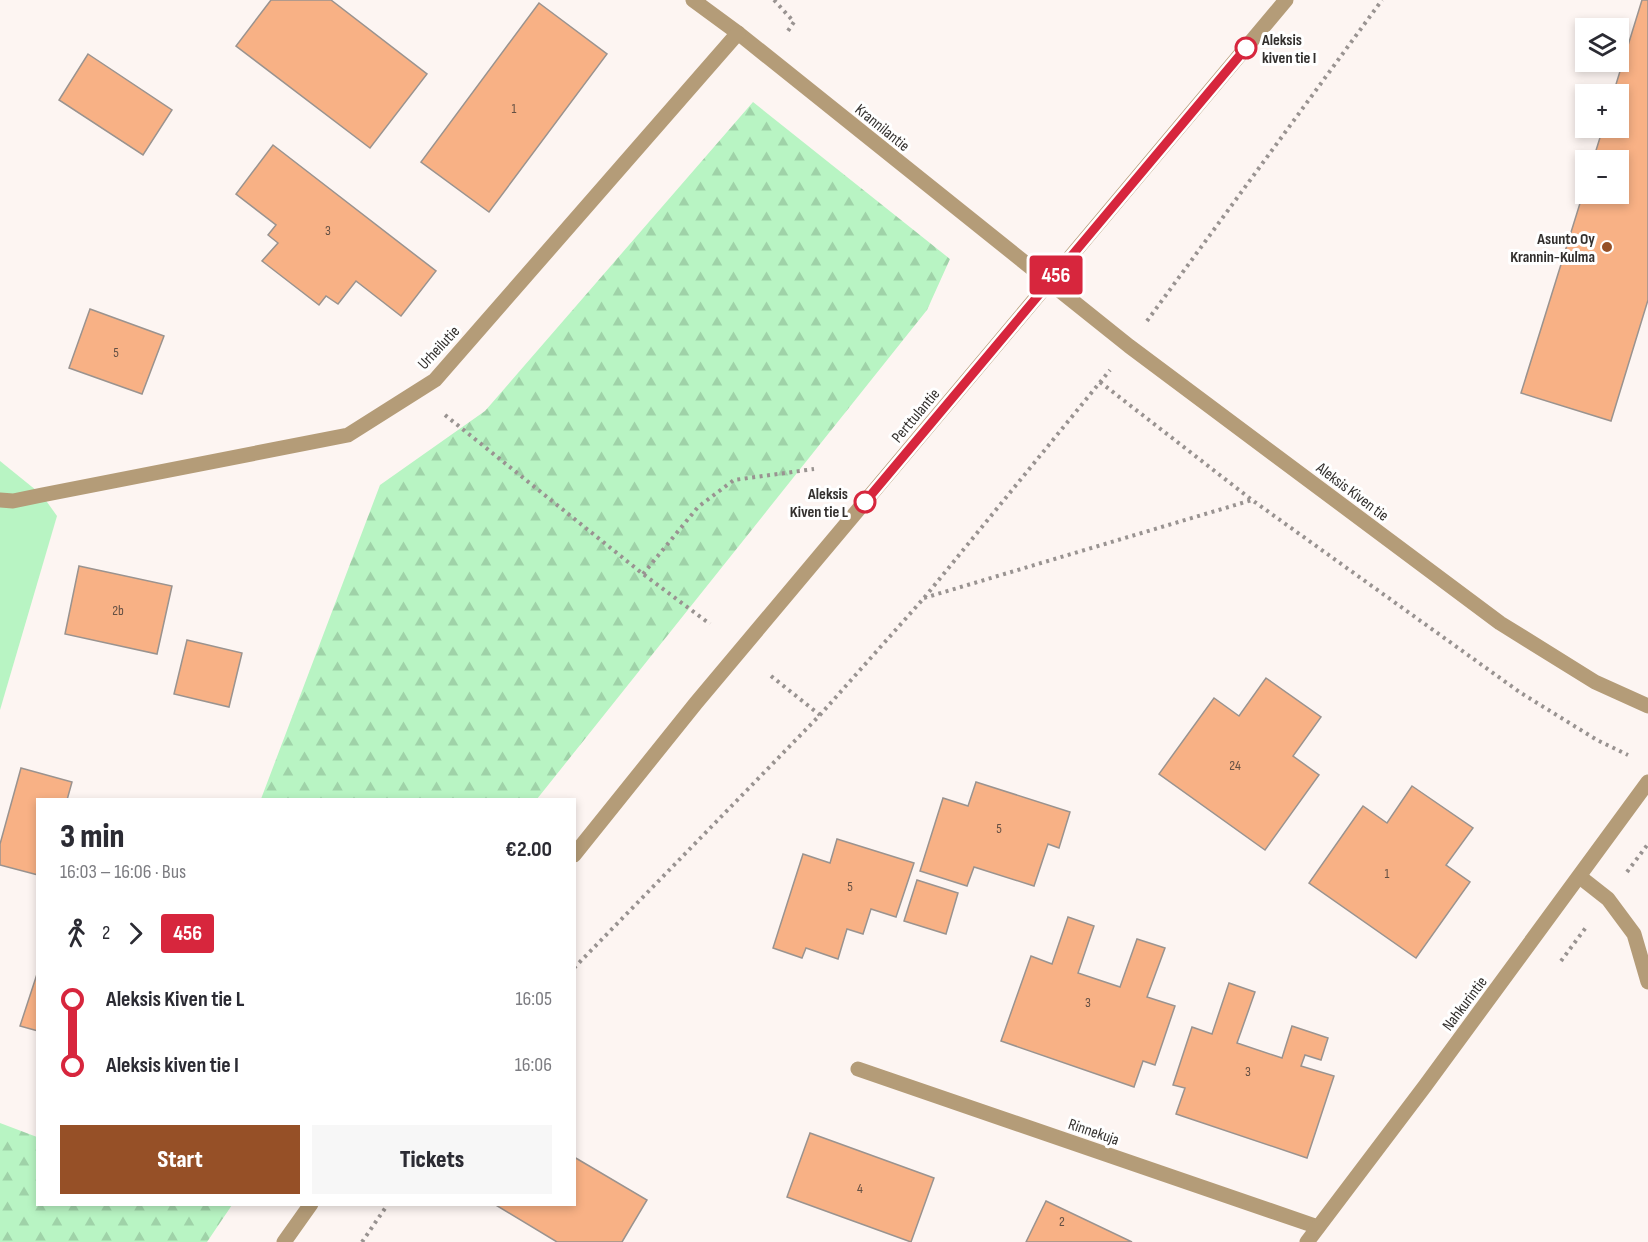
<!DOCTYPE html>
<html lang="en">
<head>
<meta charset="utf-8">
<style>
  :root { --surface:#fff; --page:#f7f7f7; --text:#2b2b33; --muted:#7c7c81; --accent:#965027 }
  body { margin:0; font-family:"Sofia Sans Condensed",sans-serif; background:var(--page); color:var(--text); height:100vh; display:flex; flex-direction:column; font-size:22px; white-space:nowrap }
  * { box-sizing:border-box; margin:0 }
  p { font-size:20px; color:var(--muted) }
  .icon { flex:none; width:33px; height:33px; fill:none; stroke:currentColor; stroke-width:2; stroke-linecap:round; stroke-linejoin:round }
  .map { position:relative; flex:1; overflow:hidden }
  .details { position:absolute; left:36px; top:798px; width:540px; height:408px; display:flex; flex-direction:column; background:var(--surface); border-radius:0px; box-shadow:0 3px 9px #0003 }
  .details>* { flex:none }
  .badge { padding:0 12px; border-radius:4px; font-size:21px; line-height:39px }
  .tools { position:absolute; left:1575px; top:18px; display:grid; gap:12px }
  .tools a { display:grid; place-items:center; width:54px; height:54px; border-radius:0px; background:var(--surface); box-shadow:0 3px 9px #0003; font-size:30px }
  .map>.badge { position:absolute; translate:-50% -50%; box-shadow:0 0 0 3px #fff }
  .legs { display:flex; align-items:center; gap:9px; height:66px; padding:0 24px; font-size:20px }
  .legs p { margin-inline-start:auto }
  .head { display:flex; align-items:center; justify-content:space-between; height:102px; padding:0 24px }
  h1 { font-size:33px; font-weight:800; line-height:45px }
  .action { display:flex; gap:12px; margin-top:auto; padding:12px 24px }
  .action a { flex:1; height:69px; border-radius:0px; background:var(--accent); color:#fff; font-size:24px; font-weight:800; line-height:69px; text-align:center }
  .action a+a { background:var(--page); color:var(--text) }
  ul { padding:0 24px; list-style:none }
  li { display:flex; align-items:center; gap:21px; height:66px; font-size:22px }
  li i { display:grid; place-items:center; width:9px; height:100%; margin:0 8px; background:currentColor }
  li i::after { content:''; width:15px; height:15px; margin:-8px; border:4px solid; border-radius:50%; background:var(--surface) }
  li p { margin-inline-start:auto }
  li:first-child i { background:linear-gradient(#0000 50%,currentColor 0) }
  li:last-child i { background:linear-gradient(currentColor 50%,#0000 0) }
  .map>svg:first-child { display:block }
</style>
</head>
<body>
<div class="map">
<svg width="1648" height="1242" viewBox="0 0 1648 1242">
  <defs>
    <pattern id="forest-firs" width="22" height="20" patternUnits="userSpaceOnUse" patternTransform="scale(1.5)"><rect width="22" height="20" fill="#b8f4c3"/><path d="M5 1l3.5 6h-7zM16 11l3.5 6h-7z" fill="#9fd2a8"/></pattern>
  </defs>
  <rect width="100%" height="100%" fill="#fdf5f2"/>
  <g fill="url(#forest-firs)">
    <path d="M753 102 950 259 927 310 537 799H261L380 485 485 411Z"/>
    <path d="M0 1123 37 1137 38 1204 232 1205 207 1242H0Z"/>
  </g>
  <path fill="#b8f4c3" d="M0 461 42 495 57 516 0 710Z"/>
  <g fill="#f8b185" stroke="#9a938f" stroke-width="1.5">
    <path d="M271 0H331L427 74 370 148 236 46Z"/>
    <path d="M1642 0H1648V300L1611 421 1521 393 1586 184V194H1618V160H1593L1603 128H1618V94H1613Z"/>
    <path d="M539 3 607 54 489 212 421 162Z"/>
    <path d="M88 54 172 110 143 155 59 100Z"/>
    <path d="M273 145 436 271 401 316 356 281 338 304 326 296 319 305 262 261 278 243 268 235 276 225 236 194Z"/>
    <path d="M90 309 164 336 142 394 69 368Z"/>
    <path d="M79 566 172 586 157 654 65 634Z"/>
    <path d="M187 640 242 653 229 707 174 694Z"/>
    <path d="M1266 678 1321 717 1293 756 1319 775 1265 850 1159 774 1214 698 1239 716Z"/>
    <path d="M21 768 72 782 67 800H38V875L0 865V844Z"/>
    <path d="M976 782 1070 812 1059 848 1048 844 1034 886 974 867 967 886 920 871 943 798 968 806Z"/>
    <path d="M1412 786 1473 828 1446 865 1470 882 1416 958 1309 883 1363 806 1387 823Z"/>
    <path d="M837 839 914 863 896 917 871 909 863 934 847 929 838 959 806 948 802 958 773 948 803 854 830 863Z"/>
    <path d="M917 880 958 893 946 934 904 921Z"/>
    <path d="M1068 917 1094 926 1078 973 1120 987 1137 939 1165 948 1147 997 1175 1006 1155 1065 1143 1061 1134 1087 1001 1041 1031 956 1052 964Z"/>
    <path d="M38 971V1031L20 1026Z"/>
    <path d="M1229 983 1255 992 1237 1043 1282 1058 1292 1026 1328 1038 1321 1060 1305 1055 1301 1066 1334 1076 1307 1158 1176 1114 1185 1088 1173 1085 1192 1027 1212 1034Z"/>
    <path d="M810 1133 934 1178 911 1242 787 1197Z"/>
    <path d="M574 1157 647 1200 622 1242H557L494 1204H574Z"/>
    <path d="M1046 1201 1132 1242H1026Z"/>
  </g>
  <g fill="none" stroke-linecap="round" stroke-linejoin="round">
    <g stroke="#999391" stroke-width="4" stroke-dasharray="3 4.5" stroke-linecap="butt">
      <path d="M774 0 794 22 788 31"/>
      <path d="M1147 321 1382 0"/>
      <path d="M1100 382 1252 500 1521 693 1597 740 1628 755"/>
      <path d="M445 415 643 574 710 624"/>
      <path d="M643 574 698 507 734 480 814 469"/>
      <path d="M924 598 1252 500"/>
      <path d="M771 676 820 715"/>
      <path d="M1627 872 1648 844"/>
      <path d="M1561 961 1587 926"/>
      <path d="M574 968 820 715 924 598 1110 370"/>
      <path d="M362 1242 388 1204"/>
    </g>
    <g stroke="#b49c78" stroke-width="15">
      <path d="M693 0 738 33 1129 346 1500 623 1595 682 1648 706"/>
      <path d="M0 500 13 501 42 495 348 435 435 380 738 33"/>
      <path d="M574 855 696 703 1286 0"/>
      <path d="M1580 877 1608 899 1634 934 1648 982"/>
      <path d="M858 1069 1318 1227"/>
      <path d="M284 1242 311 1204"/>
      <path d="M1307 1242 1425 1086 1648 782"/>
    </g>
  </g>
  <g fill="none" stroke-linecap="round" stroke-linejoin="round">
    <defs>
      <path id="line-1" d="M865 502 1246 48"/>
    </defs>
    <use href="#line-1" stroke="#fff" stroke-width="14"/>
    <use href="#line-1" stroke="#d7263d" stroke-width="9"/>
  </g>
  <g fill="#fff" stroke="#d7263d" stroke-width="3">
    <circle cx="1246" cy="48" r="10"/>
    <circle cx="865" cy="502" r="10"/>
  </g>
  <circle fill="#965027" stroke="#fff" stroke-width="2" cx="1607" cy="247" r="6"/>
  <g text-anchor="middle" stroke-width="6" stroke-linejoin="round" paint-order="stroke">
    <g font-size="14" fill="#645044">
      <text x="514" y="113">1</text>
      <text x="328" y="235">3</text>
      <text x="116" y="357">5</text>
      <text x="118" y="615">2b</text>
      <text x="1235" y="770">24</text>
      <text x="999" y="833">5</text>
      <text x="1387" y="878">1</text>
      <text x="850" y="891">5</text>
      <text x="1088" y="1007">3</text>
      <text x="1248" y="1076">3</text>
      <text x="860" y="1193">4</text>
      <text x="1062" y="1226">2</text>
    </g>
    <g font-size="16" font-weight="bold" fill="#33302e" stroke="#fff" text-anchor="start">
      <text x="1262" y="45">Aleksis<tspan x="1262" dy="18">kiven tie I</tspan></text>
      <text x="848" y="499" text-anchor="end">Aleksis<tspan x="848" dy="18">Kiven tie L</tspan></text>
    </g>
    <g font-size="16" fill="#33302e" stroke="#fff">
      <text transform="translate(883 127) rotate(39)" y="6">Krannilantie</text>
      <text transform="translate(438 347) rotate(-47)" y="6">Urheilutie</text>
      <text transform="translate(915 415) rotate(-50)" y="6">Perttulantie</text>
      <text transform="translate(1353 491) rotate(37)" y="6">Aleksis Kiven tie</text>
      <text transform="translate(1464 1003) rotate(-53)" y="6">Nahkurintie</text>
      <text transform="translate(1094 1131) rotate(19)" y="6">Rinnekuja</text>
    </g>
    <g font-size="16" font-weight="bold" fill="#33302e" stroke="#fff" text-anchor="end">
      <text x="1595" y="244">Asunto Oy<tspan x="1595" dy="18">Krannin-Kulma</tspan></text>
    </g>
  </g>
</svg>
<div class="tools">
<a><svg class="icon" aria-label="layers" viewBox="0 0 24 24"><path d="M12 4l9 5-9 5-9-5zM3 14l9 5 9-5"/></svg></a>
<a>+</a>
<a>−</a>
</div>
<b class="badge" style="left:1056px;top:275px;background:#d7263d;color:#fff">456</b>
<section class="details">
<div class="head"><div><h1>3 min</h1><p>16:03 – 16:06 · Bus</p></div><b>€2.00</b></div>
<div class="legs"><svg class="icon" aria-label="walk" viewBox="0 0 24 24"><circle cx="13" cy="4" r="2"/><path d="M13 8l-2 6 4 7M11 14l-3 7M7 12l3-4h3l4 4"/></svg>2<svg class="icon" aria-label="forward" viewBox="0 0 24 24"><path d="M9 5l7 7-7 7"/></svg><b class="badge" style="background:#d7263d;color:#fff">456</b></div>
<ul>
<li><i style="color:#d7263d"></i><b>Aleksis Kiven tie L</b><p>16:05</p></li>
<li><i style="color:#d7263d"></i><b>Aleksis kiven tie I</b><p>16:06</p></li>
</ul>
<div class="action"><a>Start</a><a>Tickets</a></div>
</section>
</div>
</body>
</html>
